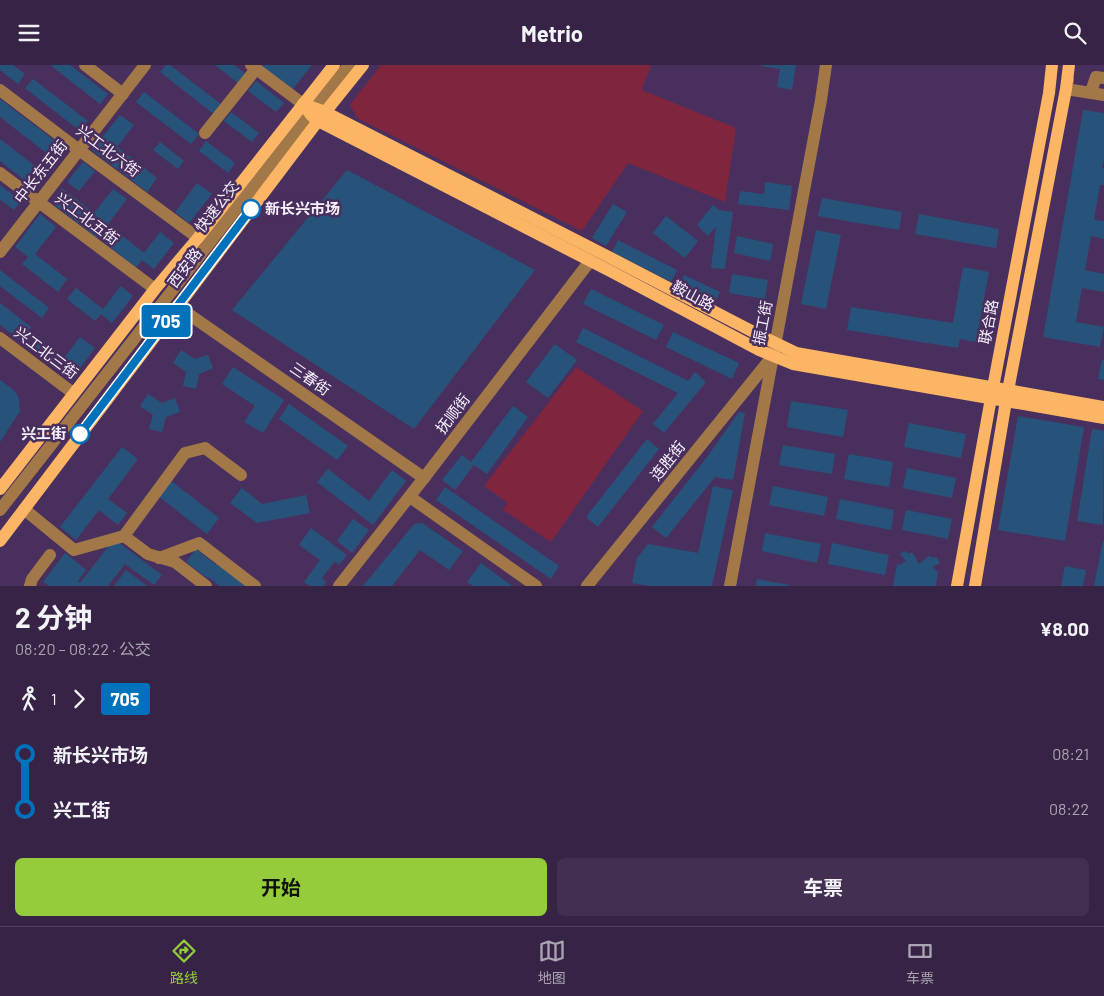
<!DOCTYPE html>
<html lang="zh">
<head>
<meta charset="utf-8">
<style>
  :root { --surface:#372346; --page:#422f51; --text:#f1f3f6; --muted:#aaa4b3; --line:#51405f; --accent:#95cc3b }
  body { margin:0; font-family:Barlow,"Noto Sans SC",sans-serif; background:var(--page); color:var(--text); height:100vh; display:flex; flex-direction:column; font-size:19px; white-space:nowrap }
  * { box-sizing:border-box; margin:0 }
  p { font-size:16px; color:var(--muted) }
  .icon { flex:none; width:28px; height:28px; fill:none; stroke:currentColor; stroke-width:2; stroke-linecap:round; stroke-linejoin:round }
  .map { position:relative; height:521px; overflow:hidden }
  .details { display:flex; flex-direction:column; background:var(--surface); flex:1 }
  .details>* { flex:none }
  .badge { padding:0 10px; border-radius:4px; font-size:18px; line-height:32px }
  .map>.badge { position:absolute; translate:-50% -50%; box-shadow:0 0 0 2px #fff }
  .legs { display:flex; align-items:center; gap:8px; height:55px; padding:0 15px; font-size:16px }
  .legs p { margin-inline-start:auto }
  .overview { display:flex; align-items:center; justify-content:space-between; height:85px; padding:0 15px }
  h1 { font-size:28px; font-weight:700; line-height:38px }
  .primary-button { display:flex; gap:10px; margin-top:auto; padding:10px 15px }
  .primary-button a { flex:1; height:58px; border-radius:8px; background:var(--accent); color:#111; font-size:20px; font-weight:700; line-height:58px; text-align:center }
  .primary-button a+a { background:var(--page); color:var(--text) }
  ul { padding:0 15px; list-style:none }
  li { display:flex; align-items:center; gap:18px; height:55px; font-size:19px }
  li i { display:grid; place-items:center; width:8px; height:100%; margin:0 6px; background:currentColor }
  li i::after { content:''; width:12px; height:12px; margin:-6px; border:4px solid; border-radius:50%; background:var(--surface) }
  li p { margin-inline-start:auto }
  li:first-child i { background:linear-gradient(#0000 50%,currentColor 0) }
  li:last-child i { background:linear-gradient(currentColor 50%,#0000 0) }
  header { display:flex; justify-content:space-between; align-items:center; height:65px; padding:0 15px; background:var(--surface); font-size:22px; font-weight:700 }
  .tabs { display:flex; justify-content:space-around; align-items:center; height:70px; border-top:1px solid var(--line); background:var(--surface); font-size:14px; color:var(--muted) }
  .tabs a { display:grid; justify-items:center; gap:2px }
  .tabs .current { color:var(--accent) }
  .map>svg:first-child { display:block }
</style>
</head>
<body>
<header><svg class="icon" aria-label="menu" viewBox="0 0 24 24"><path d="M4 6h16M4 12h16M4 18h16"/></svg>Metrio<svg class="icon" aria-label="search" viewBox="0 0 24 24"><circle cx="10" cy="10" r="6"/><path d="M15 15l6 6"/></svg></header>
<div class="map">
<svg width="1104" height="521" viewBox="0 0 1104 521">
  <rect width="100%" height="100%" fill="#492f5e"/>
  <g fill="#7f253e">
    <path d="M381 0H651L642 25 736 63 725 137 628 98 582 166 357 53 350 40Z"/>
    <path d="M576 302 643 346 551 477 503 445 508 438 484 421Z"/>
  </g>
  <g fill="#27537b">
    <path d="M0 0H13L25 9 18 19 0 5Z"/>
    <path d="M50 0H70L108 29 100 39Z"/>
    <path d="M166 0H170L222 40 215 50 160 7Z"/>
    <path d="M215 0H234L246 9 238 18Z"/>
    <path d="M260 0H312L292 25Z"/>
    <path d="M762 0H796L792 25 777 22 780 4 761 1Z"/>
    <path d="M33 14 88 56 80 66 25 23Z"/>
    <path d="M256 16 284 38 276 47 248 26Z"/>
    <path d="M144 27 199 69 191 79 136 37Z"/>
    <path d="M0 34 63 82 54 94 0 52Z"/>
    <path d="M1083 45 1104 48V94L1102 103H1104V120H1100L1094 155 1104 156V174L1091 171 1085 205 1104 209V227L1082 223 1076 257 1104 262 1100 282 1043 272Z"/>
    <path d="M231 47 259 68 252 77 224 56Z"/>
    <path d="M120 50 134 60 117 82 157 113 147 127 92 85Z"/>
    <path d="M0 74 44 108 33 122 0 96Z"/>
    <path d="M206 76 235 98 228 108 199 86Z"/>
    <path d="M160 77 184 96 178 104 153 85Z"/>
    <path d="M83 97 95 106 79 126 67 117Z"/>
    <path d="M347 105 535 205 414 364 232 245Z"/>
    <path d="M765 117 792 121 789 145 738 139 740 126 764 129Z"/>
    <path d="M197 118 212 129 189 158 175 147Z"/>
    <path d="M0 120 21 136 14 145 0 135Z"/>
    <path d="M62 123 94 148 113 124 127 134 97 173 51 137Z"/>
    <path d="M822 133 902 147 899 165 818 151Z"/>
    <path d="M613 139 627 147 606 181 592 173Z"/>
    <path d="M713 140 719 145 733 147 725 204 711 203 716 161 708 171 697 160Z"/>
    <path d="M40 149 56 162 35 189 67 214 58 227 22 199 28 192 15 182Z"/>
    <path d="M919 149 999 164 996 183 915 169Z"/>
    <path d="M666 151 698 176 685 193 653 168Z"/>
    <path d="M115 165 144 188 160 167 174 178 154 204 142 195 136 203 105 178Z"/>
    <path d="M816 165 841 170 826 244 801 239Z"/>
    <path d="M737 171 773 179 770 196 734 188Z"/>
    <path d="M618 175 677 205 671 217 612 187Z"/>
    <path d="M963 202 989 207 976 277 960 274 958 283 847 265 851 242 953 258Z"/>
    <path d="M0 205 49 243 42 253 0 221Z"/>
    <path d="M732 209 768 215 765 234 729 228Z"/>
    <path d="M684 210 720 227 715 238 679 221Z"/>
    <path d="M121 221 133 231 112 258 101 249 95 256 67 234 76 223 103 244Z"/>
    <path d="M591 224 664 260 656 275 583 239Z"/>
    <path d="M0 238 31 262 20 275 0 260Z"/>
    <path d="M583 263 688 316 695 307 706 317 664 368 653 359 678 328 576 277Z"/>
    <path d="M673 267 739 298 732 314 666 282Z"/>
    <path d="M80 272 95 283 72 314 32 285 40 275 64 293Z"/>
    <path d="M555 279 577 295 548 333 526 317Z"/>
    <path d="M181 285 195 294 208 290 213 303 199 309 196 324 183 321 186 307 173 298Z"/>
    <path d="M1102 294 1104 295V315L1098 314Z"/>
    <path d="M233 302 284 335 263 368 244 357 255 341 222 319Z"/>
    <path d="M0 315 15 326 19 334 20 346 0 377Z"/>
    <path d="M148 329 162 338 175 333 180 347 166 352 162 367 149 364 153 350 140 341Z"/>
    <path d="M791 336 848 345 843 372 787 362Z"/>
    <path d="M289 339 348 381 337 395 279 354Z"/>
    <path d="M513 341 528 352 487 409 474 400 455 425 442 415 462 390 471 397Z"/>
    <path d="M739 347 745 348 733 415 715 412 666 473 652 462 707 392Z"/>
    <path d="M1018 351 1084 362 1065 476 998 465Z"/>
    <path d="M909 358 966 369 961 393 904 382Z"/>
    <path d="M1092 364 1104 366 1103 460 1077 456Z"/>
    <path d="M647 374 659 384 598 462 586 452Z"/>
    <path d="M783 380 835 389 832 409 779 400Z"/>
    <path d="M122 382 138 394 108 434 127 448 118 460 99 445 76 475 60 462Z"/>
    <path d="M849 389 893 397 889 422 844 414Z"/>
    <path d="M907 403 956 413 952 433 903 423Z"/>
    <path d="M328 404 369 436 392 405 406 416 373 460 317 417Z"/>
    <path d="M170 415 219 453 207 469 158 431Z"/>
    <path d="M713 421 733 425 712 521H649L632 518 637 493 648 479 698 488Z"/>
    <path d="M773 421 828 432 824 451 769 440Z"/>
    <path d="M445 422 559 501 551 514 436 435Z"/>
    <path d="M242 423 262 439 306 430 310 448 257 458 230 438Z"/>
    <path d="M840 434 894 445 891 465 836 454Z"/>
    <path d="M906 445 952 454 948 474 902 465Z"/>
    <path d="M353 454 369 465 352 488 337 476Z"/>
    <path d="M422 458 463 486 449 505 420 485 392 521H363L414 459Z"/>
    <path d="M311 463 347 490 339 500 335 496 322 513 326 517 324 521H310L304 517 320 495 299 480Z"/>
    <path d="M765 468 821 479 817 498 762 486Z"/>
    <path d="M114 474 162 510 154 520 125 499 108 521H49L43 517 65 488 86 505 78 516 80 518Z"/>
    <path d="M1103 476H1104V521H1094Z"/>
    <path d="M832 478 889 490 885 510 828 499Z"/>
    <path d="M196 484 216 500 219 497 250 521H220L208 512 207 513 186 497Z"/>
    <path d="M905 486 909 489 912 487 919 499 929 491 934 493 936 491 940 498 933 502 936 506H938L936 521H893L897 499 900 500 906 496 900 489Z"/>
    <path d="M481 498 512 521H473L467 517Z"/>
    <path d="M1065 501 1086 505 1083 521H1061Z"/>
    <path d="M126 505 147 521H114Z"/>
    <path d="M757 514 790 520V521H756Z"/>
  </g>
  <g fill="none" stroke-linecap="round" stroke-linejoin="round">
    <g stroke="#a37848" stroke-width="12">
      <path d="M85 0 123 29"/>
      <path d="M251 0 303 39"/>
      <path d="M1068 15 1066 24 1104 30"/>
      <path d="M0 25 79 85 198 173"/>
      <path d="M1091 27 1096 12 1104 13"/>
      <path d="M205 68 256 4"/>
      <path d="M0 108 155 224"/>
      <path d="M0 187 145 0"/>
      <path d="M177 241 424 413"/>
      <path d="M0 273 73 328"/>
      <path d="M410 432 536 521"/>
      <path d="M24 444 74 485 124 471 148 489 175 497 206 521"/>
      <path d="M0 445 349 0"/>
      <path d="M124 471 185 388 205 383 241 410"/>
      <path d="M159 493 199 478 255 521"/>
      <path d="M30 521 32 514 50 490"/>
      <path d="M339 521 424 413 590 196"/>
      <path d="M587 521 772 292"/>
      <path d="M730 521 821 35 826 0"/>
    </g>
    <g stroke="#fbb564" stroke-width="12">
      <path d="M303 39 311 50 318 56 612 207 759 285 793 299 1104 353"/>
      <path d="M303 39 325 47 603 189 765 273 796 288 1104 342"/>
      <path d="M0 424 155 224 198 173 334 0"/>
      <path d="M0 476 318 56 363 0"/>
      <path d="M957 521 991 333 1049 28 1052 0"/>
      <path d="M975 521 1006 336 1066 24 1069 0"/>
    </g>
  </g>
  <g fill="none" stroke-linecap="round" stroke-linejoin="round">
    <defs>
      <path id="line-1" d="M80 369 251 144"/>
    </defs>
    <use href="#line-1" stroke="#fff" stroke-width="11"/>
    <use href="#line-1" stroke="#0072bc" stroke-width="8"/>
  </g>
  <g fill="#fff" stroke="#0072bc" stroke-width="2.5">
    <circle cx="251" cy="144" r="9"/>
    <circle cx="80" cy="369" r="9"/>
  </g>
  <g text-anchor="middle" stroke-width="5" stroke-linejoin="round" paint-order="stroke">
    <g font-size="15" fill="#f7f1fd" stroke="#492f5e">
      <text transform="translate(108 86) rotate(37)" y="5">兴工北六街</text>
      <text transform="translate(41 107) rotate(-52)" y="5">中长东五街</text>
      <text transform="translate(217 142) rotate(-52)" y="5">快速公交</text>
      <text transform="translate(87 154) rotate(37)" y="5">兴工北五街</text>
      <text transform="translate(185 203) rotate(-53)" y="5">西安路</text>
      <text transform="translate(693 231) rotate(28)" y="5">鞍山路</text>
      <text transform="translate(989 257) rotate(-79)" y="5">联合路</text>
      <text transform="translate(763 258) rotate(-79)" y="5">振工街</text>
      <text transform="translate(46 288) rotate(37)" y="5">兴工北三街</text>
      <text transform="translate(310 314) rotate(35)" y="5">三春街</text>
      <text transform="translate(453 349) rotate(-53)" y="5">抚顺街</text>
      <text transform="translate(668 396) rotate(-51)" y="5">连胜街</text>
    </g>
    <g font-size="15" font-weight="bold" fill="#f7f1fd" stroke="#492f5e" text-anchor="start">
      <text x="265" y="149">新长兴市场</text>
      <text x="66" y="374" text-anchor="end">兴工街</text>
    </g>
  </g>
</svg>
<b class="badge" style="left:166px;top:256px;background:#0072bc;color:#fff">705</b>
</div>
<section class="details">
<div class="overview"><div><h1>2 分钟</h1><p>08:20 – 08:22 · 公交</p></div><b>¥8.00</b></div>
<div class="legs"><svg class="icon" aria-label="walk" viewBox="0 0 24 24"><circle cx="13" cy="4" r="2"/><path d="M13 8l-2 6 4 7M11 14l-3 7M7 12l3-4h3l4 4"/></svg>1<svg class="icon" aria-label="forward" viewBox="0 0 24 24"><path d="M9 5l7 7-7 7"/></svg><b class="badge" style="background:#0072bc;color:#fff">705</b></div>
<ul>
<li><i style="color:#0072bc"></i><b>新长兴市场</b><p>08:21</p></li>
<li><i style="color:#0072bc"></i><b>兴工街</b><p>08:22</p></li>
</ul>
<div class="primary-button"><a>开始</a><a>车票</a></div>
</section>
<nav class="tabs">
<a class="current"><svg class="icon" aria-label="directions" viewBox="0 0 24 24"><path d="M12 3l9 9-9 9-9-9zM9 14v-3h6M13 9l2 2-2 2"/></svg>路线</a>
<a><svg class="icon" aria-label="map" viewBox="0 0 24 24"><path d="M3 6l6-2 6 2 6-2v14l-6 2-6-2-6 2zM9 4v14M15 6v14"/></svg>地图</a>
<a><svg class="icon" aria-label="tickets" viewBox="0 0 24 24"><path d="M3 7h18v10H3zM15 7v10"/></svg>车票</a>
</nav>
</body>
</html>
